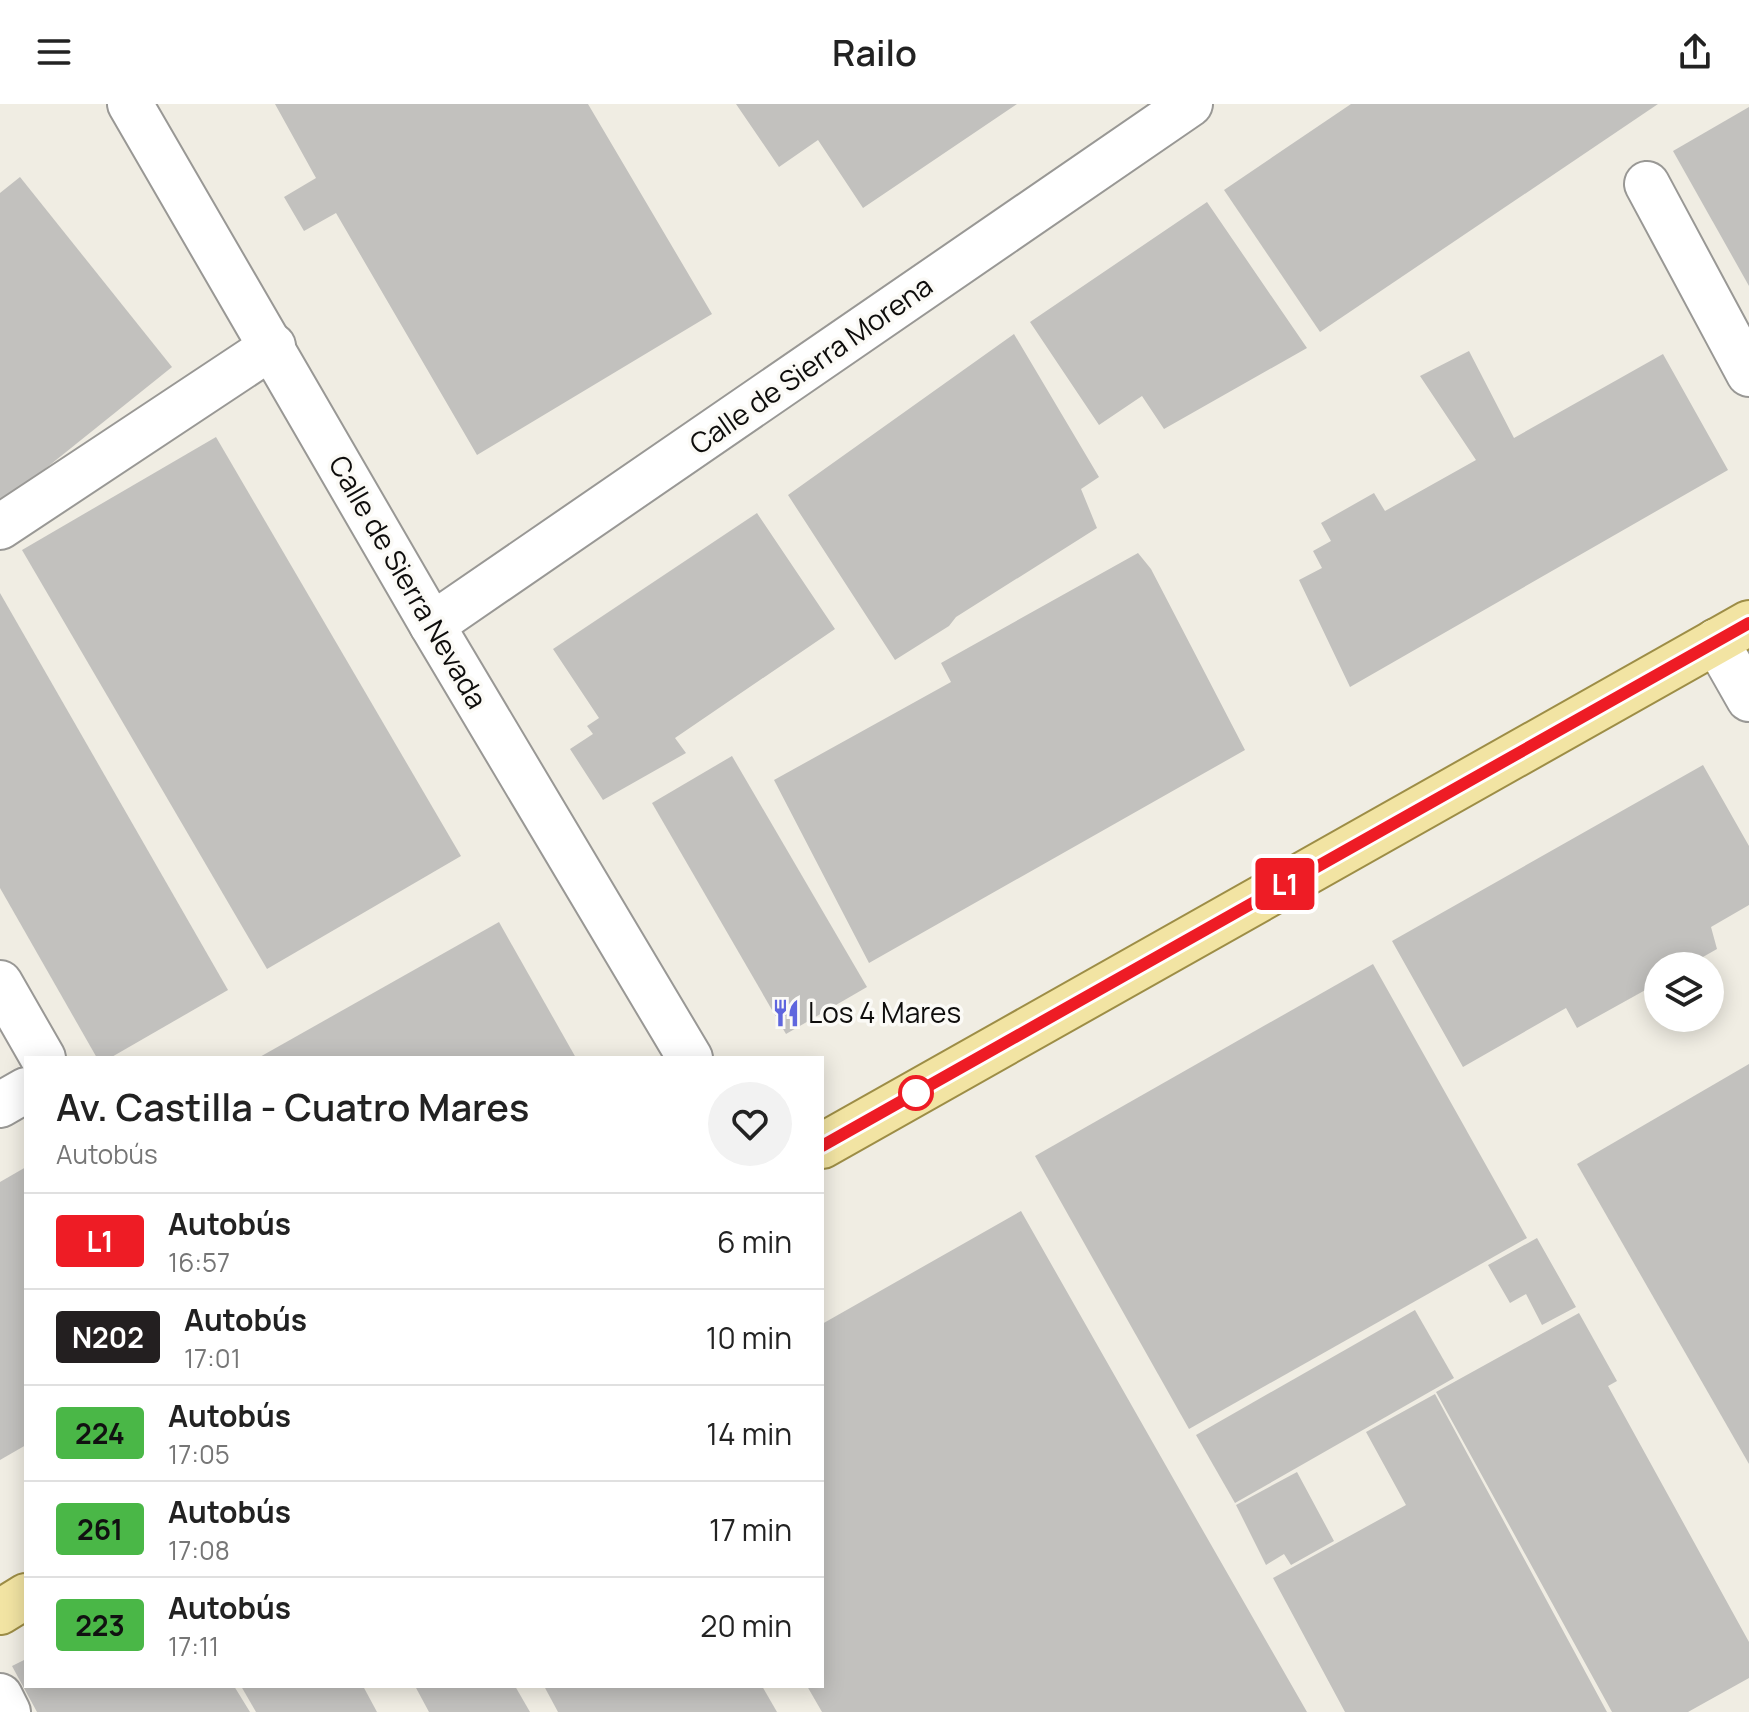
<!DOCTYPE html>
<html lang="es">
<head>
<meta charset="utf-8">
<style>
  :root { --surface:#fff; --page:#f2f2f2; --text:#222; --muted:#767676; --line:#e0e0e0 }
  body { margin:0; font-family:Manrope,sans-serif; background:var(--page); color:var(--text); height:100vh; display:flex; flex-direction:column; font-size:30px; white-space:nowrap }
  * { box-sizing:border-box; margin:0 }
  p { font-size:26px; color:var(--muted) }
  .icon { flex:none; width:44px; height:44px; fill:none; stroke:currentColor; stroke-width:2; stroke-linecap:round; stroke-linejoin:round }
  .map { position:relative; flex:1; overflow:hidden }
  .details { position:absolute; left:24px; top:952px; width:800px; height:632px; display:flex; flex-direction:column; background:var(--surface); border-radius:0px; box-shadow:0 4px 20px #0003 }
  .details>* { flex:none }
  .badge { padding:0 16px; border-radius:6px; font-size:28px; line-height:52px }
  .tools { position:absolute; left:1644px; top:848px; display:grid; gap:16px }
  .tools a { display:grid; place-items:center; width:80px; height:80px; border-radius:50%; background:var(--surface); box-shadow:0 4px 20px #0003; font-size:40px }
  .map>.badge { position:absolute; translate:-50% -50%; box-shadow:0 0 0 4px #fff }
  .round { display:grid; place-items:center; flex:none; width:84px; height:84px; border-radius:42px; background:var(--page) }
  .head { display:flex; align-items:center; justify-content:space-between; height:136px; padding:0 32px }
  h1 { font-size:38px; font-weight:600; line-height:60px }
  ul { padding:0; list-style:none }
  li { display:flex; align-items:center; gap:24px; height:96px; padding:0 32px; border-top:2px solid var(--line) }
  li div { flex:1 }
  li b { display:block; font-size:30px }
  li em { font-style:normal }
  li .badge { min-width:88px; font-weight:700; text-align:center }
  header { display:flex; justify-content:space-between; align-items:center; height:104px; padding:0 32px; background:var(--surface); font-size:36px; font-weight:600 }
  .map>svg:first-child { display:block }
</style>
</head>
<body>
<header><svg class="icon" aria-label="menu" viewBox="0 0 24 24"><path d="M4 6h16M4 12h16M4 18h16"/></svg>Railo<svg class="icon" aria-label="share" viewBox="0 0 24 24"><path d="M12 15V3M7 8l5-5 5 5M5 13v7h14v-7"/></svg></header>
<div class="map">
<svg width="1749" height="1608" viewBox="0 0 1749 1608">
  <rect width="100%" height="100%" fill="#fbfaf6"/>
  <path fill="#f0ede3" fill-rule="evenodd" d="M0 0H1749V1608H0ZM1658 862H1710V914H1658ZM26 954H822V1582H26Z"/>
  <g fill="#c2c1be">
    <path d="M275 0H588L712 210 477 351 336 109 304 127 284 93 316 74Z"/>
    <path d="M736 0H1017L863 104 818 36 779 63Z"/>
    <path d="M1351 0H1658L1320 228 1224 86Z"/>
    <path d="M1749 3V182L1673 47Z"/>
    <path d="M20 73 172 263 0 401V89Z"/>
    <path d="M1207 98 1307 244 1164 325 1142 292 1099 321 1030 218Z"/>
    <path d="M1014 230 1099 373 1081 385 1097 424 956 513 949 522 895 556 788 391Z"/>
    <path d="M1469 247 1514 334 1663 250 1728 366 1350 583 1299 476 1322 464 1313 447 1331 437 1321 419 1374 389 1385 407 1476 356 1420 272Z"/>
    <path d="M216 333 461 752 267 865 22 446Z"/>
    <path d="M757 409 835 525 675 634 686 649 603 696 570 645 593 630 587 622 599 614 553 545Z"/>
    <path d="M1138 449 1151 465 1245 646 869 859 774 676 951 578 941 559Z"/>
    <path d="M0 489 228 886 110 954H97L0 784Z"/>
    <path d="M732 652 867 883 786 930 652 699Z"/>
    <path d="M1703 661 1749 742V801L1711 823 1717 845 1687 862H1658V879L1577 924 1566 904 1463 963 1392 837Z"/>
    <path d="M499 818 576 954H258Z"/>
    <path d="M1373 860 1527 1134 1189 1325 1035 1052Z"/>
    <path d="M1749 960V1360L1577 1060Z"/>
    <path d="M26 1063V1341L0 1356V1078Z"/>
    <path d="M1021 1107 1198 1418 1307 1608H822L807 1582H822V1220Z"/>
    <path d="M1537 1134 1576 1203 1542 1221 1526 1190 1510 1199 1488 1161Z"/>
    <path d="M1415 1206 1454 1274 1235 1399 1196 1331Z"/>
    <path d="M1579 1209 1617 1277 1608 1282 1749 1538V1574L1688 1608H1612L1436 1288Z"/>
    <path d="M1435 1290 1607 1608H1345L1273 1474 1406 1401 1366 1328Z"/>
    <path d="M1297 1368 1334 1437 1291 1461 1284 1450 1266 1461 1236 1401Z"/>
    <path d="M26 1555V1582H234L250 1608H37L12 1562Z"/>
    <path d="M241 1582H363L377 1608H256Z"/>
    <path d="M415 1582H515L530 1608H429Z"/>
    <path d="M544 1582H762L777 1608H558Z"/>
  </g>
  <g fill="none" stroke-linecap="round" stroke-linejoin="round">
    <defs>
      <g id="minor">
        <path d="M130 0 432 521 690 954"/>
        <path d="M1647 80 1749 270"/>
        <path d="M0 423 273 242"/>
        <path d="M432 521 1190 0"/>
        <path d="M1716 537 1749 595"/>
        <path d="M0 879 43 954"/>
        <path d="M0 1001 26 986"/>
        <path d="M0 1592 8 1608"/>
      </g>
      <g id="major">
        <path d="M822 1042 1749 519"/>
        <path d="M0 1508 26 1492"/>
      </g>
    </defs>
    <use href="#minor" stroke="#999895" stroke-width="48"/>
    <use href="#major" stroke="#9d8d46" stroke-width="48"/>
    <use href="#minor" stroke="#fff" stroke-width="44"/>
    <use href="#major" stroke="#f2e4a3" stroke-width="44"/>
  </g>
  <g fill="none" stroke-linecap="round" stroke-linejoin="round">
    <defs>
      <path id="line" d="M822 1042 1749 519"/>
    </defs>
    <use href="#line" stroke="#fff" stroke-width="18"/>
    <use href="#line" stroke="#ee1c25" stroke-width="12"/>
  </g>
  <defs>
    <symbol id="restaurant-bare" viewBox="-9 -9 18 18"><path d="M-5-6h1v4h1v-4h1v4h1v-4h1v5L-1.5 .5V6h-2V.5L-5-1ZM5-6V6H3V1.5H1.5Q1.5-4 5-6Z" fill="#5f66de" stroke="#fbfaf6" stroke-width="2.5" paint-order="stroke"/></symbol>
  </defs>
  <g fill-rule="evenodd">
    <use href="#restaurant-bare" x="766" y="889" width="40" height="40"/>
  </g>
  <circle fill="#fff" stroke="#ee1c25" stroke-width="4" cx="916" cy="989" r="16"/>
  <g text-anchor="middle" stroke-width="7" stroke-linejoin="round" paint-order="stroke">
    <g font-size="28" fill="#0e0d0c" stroke="#fbfaf6">
      <text transform="translate(811 261) rotate(-35)" y="10">Calle de Sierra Morena</text>
      <text transform="translate(408 478) rotate(60)" y="10">Calle de Sierra Nevada</text>
    </g>
    <g font-size="28" fill="#0e0d0c" stroke="#fbfaf6" text-anchor="start">
      <text x="808" y="919">Los 4 Mares</text>
    </g>
  </g>
</svg>
<div class="tools">
<a><svg class="icon" aria-label="layers" viewBox="0 0 24 24"><path d="M12 4l9 5-9 5-9-5zM3 14l9 5 9-5"/></svg></a>
</div>
<b class="badge" style="left:1285px;top:780px;background:#ee1c25;color:#fff">L1</b>
<section class="details">
<div class="head"><div><h1>Av. Castilla - Cuatro Mares</h1><p>Autobús</p></div><a class="round"><svg class="icon" aria-label="heart" viewBox="0 0 24 24"><path d="M12 20l-8-8c-3-5 5-10 8-4 3-6 11-1 8 4z"/></svg></a></div>
<ul>
<li><span class="badge" style="background:#ee1c25;color:#fff">L1</span><div><b>Autobús</b><p>16:57</p></div><em>6 min</em></li>
<li><span class="badge" style="background:#231f20;color:#fff">N202</span><div><b>Autobús</b><p>17:01</p></div><em>10 min</em></li>
<li><span class="badge" style="background:#4ab747;color:#111">224</span><div><b>Autobús</b><p>17:05</p></div><em>14 min</em></li>
<li><span class="badge" style="background:#4ab747;color:#111">261</span><div><b>Autobús</b><p>17:08</p></div><em>17 min</em></li>
<li><span class="badge" style="background:#4ab747;color:#111">223</span><div><b>Autobús</b><p>17:11</p></div><em>20 min</em></li>
</ul>
</section>
</div>
</body>
</html>
